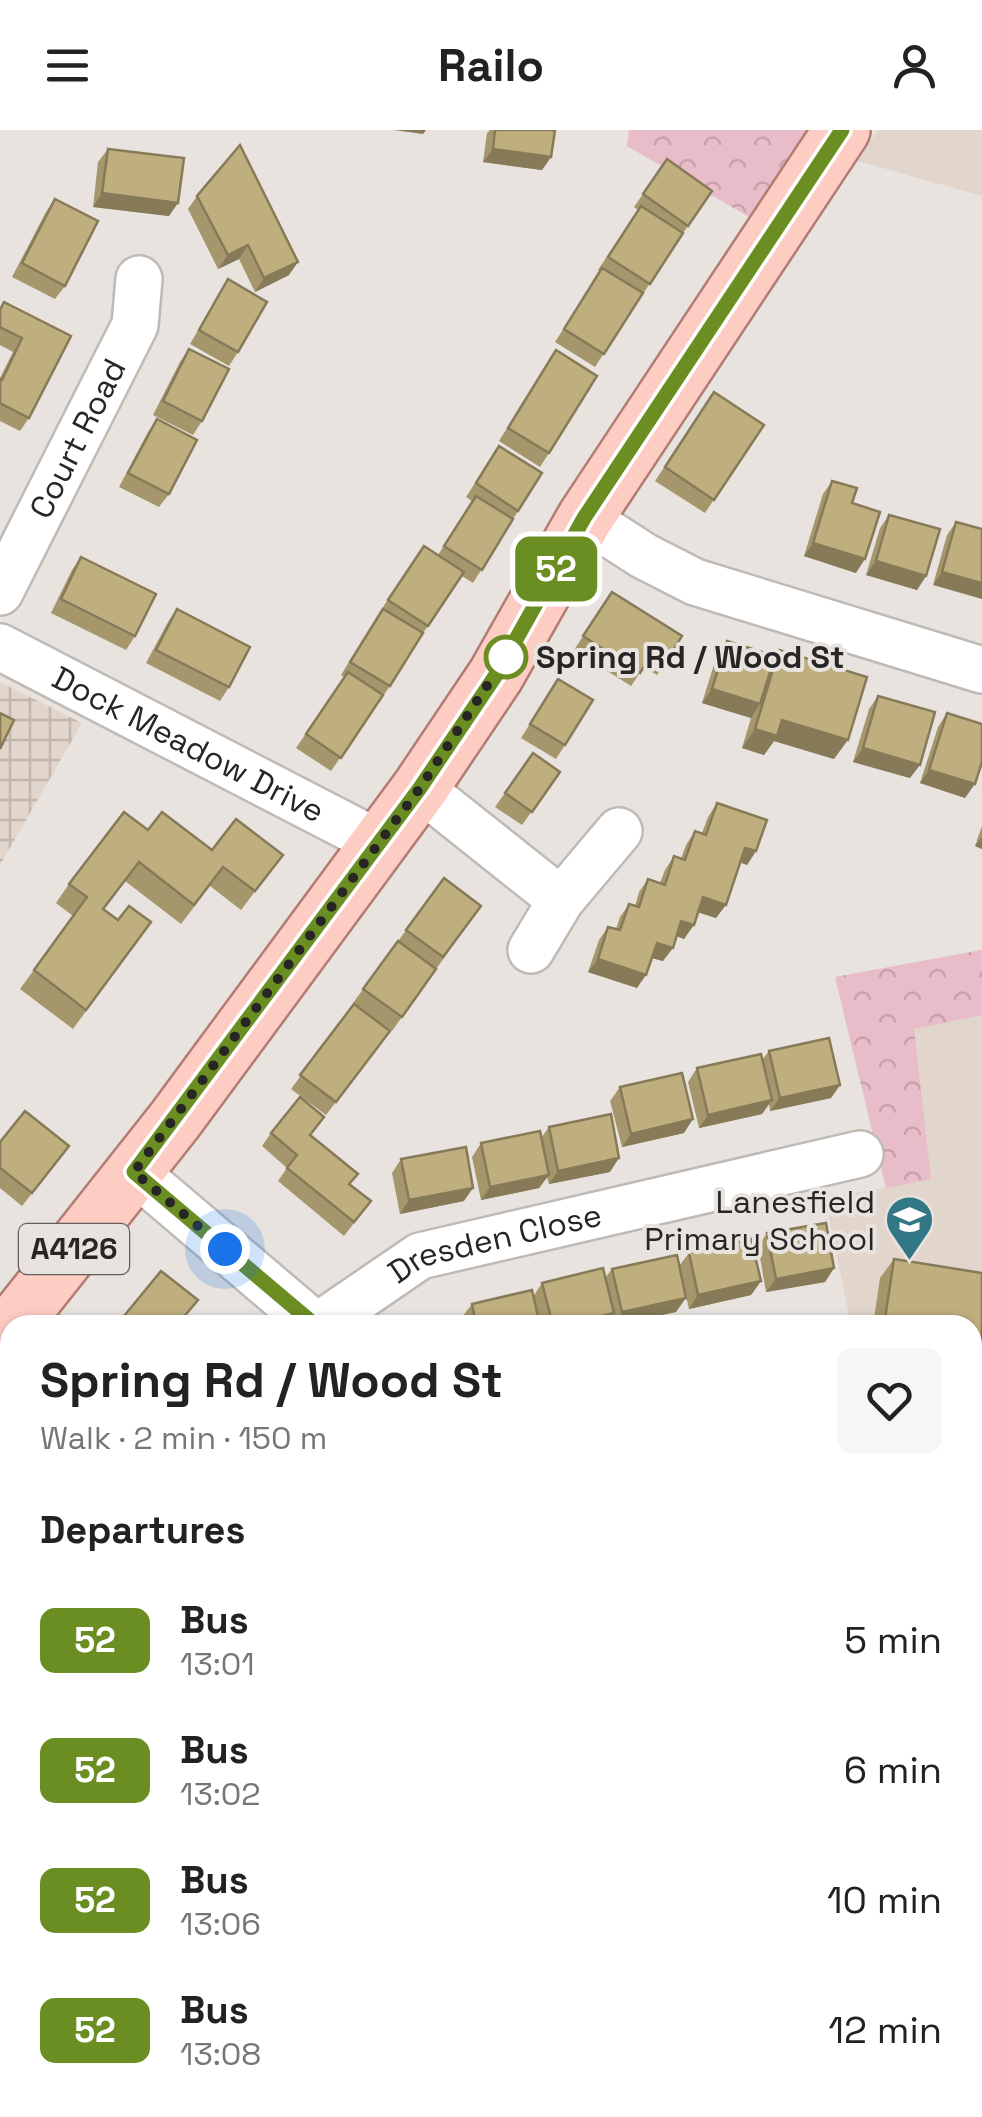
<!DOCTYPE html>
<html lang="en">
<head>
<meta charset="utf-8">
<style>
  :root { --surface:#fff; --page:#f6f6f6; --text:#222; --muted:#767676 }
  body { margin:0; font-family:"Space Grotesk",sans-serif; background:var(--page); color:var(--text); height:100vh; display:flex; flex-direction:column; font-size:38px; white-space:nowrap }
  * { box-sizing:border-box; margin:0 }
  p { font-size:32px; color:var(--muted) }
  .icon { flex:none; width:55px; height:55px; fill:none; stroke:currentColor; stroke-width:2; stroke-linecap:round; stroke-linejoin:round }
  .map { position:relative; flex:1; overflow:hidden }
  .sheet { position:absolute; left:0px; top:1185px; width:982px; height:802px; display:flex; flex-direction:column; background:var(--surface); border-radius:30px 30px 0 0; box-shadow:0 2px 8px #0004 }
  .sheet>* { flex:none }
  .badge { padding:0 20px; border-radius:15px; font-size:35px; line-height:65px }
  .you { position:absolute; width:50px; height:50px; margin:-25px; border:8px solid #fff; border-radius:50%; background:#1a73e8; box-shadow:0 0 0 15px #1a73e833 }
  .map>.badge { position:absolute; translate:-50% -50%; box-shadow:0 0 0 5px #fff }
  h2 { padding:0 40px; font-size:38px; line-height:90px }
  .round { display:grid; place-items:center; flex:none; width:105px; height:105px; border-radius:15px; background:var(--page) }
  .overview { display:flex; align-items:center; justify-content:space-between; height:170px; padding:0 40px }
  h1 { font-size:48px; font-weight:700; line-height:75px }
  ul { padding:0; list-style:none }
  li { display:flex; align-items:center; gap:30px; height:130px; padding:0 40px }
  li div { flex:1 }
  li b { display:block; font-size:38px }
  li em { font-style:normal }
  li .badge { min-width:110px; font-weight:700; text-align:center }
  header { display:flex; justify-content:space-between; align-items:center; height:130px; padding:0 40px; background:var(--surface); font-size:45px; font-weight:700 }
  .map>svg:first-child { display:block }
</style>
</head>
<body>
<header><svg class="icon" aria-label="menu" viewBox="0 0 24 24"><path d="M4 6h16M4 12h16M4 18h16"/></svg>Railo<svg class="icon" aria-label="person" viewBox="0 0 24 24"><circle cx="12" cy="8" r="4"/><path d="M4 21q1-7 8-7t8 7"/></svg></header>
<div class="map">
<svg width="982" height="1987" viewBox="0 0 982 1987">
  <defs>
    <pattern id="industrial-grid" width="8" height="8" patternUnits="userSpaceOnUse" patternTransform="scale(2.5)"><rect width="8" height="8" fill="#e1d5cc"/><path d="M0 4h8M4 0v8" fill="none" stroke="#c1b7af"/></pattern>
    <pattern id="forest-crowns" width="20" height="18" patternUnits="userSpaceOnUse" patternTransform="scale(2.5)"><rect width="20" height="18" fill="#e9bcc9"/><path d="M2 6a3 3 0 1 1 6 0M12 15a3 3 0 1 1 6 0" fill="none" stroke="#c8a1ac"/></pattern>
  </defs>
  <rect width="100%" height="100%" fill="#e8e3de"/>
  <g fill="#e1d5cc">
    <path d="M878 0H982V66L858 31Z"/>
    <path d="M982 820V1455L973 1457 972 1195H851L825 1068 886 1057 835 847Z"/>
  </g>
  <path fill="url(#industrial-grid)" d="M0 552 82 593 0 735Z"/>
  <g fill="url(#forest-crowns)">
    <path d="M629 0H814L756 91 627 16Z"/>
    <path d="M982 820V885L914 899 931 1049 886 1058 835 847Z"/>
  </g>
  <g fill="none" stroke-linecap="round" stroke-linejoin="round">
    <defs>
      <g id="minor">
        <path d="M585 388 644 426 695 452 982 540"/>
        <path id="s1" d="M0 462 135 195 139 149"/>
        <path id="s2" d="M0 517 379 713"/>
        <path d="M420 658 561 770"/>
        <path d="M531 820 561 770 619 701"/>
        <path d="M135 1042 315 1195"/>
        <path id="s3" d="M319 1195 420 1126 860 1024"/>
        <path d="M972 1378 982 1379"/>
        <path d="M188 1978 192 1987"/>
        <path d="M536 1978 539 1987"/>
        <path d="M940 1978 942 1987"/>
      </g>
      <path id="major" d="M13 1195 175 990 420 658 496 545 585 388 842 0"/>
    </defs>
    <use href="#minor" stroke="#bfbab5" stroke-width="50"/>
    <use href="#major" stroke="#b27c73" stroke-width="60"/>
    <use href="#minor" stroke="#fff" stroke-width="45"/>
    <use href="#major" stroke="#fdcdc4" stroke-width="55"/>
  </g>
  <g fill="#a5966c">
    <path d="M490 0H555L551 27 542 40 483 32 487 3Z"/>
    <path d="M108 19 169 86 93 77 98 32Z"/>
    <path d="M667 29 712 61 679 109 595 237 555 212 600 142 598 140 638 80 634 77Z"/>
    <path d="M197 66 289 145 255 162 239 129 218 139 188 79Z"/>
    <path d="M55 69 65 156 55 169 12 147 46 82Z"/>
    <path d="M228 149 238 222 229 236 190 214Z"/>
    <path d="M4 172 71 206 29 288 20 301 0 291V248L13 222 0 215V178Z"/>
    <path d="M189 219 202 291 193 305 153 285 180 232Z"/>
    <path d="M556 220 549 323 540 337 499 311Z"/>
    <path d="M714 262 764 295 705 383 655 351Z"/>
    <path d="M157 289 169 364 159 377 119 357 148 302Z"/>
    <path d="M499 316 542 343 473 453 462 446 419 509 390 556 331 641 296 618 344 547 341 545 379 483 424 416 438 425 472 371 466 367Z"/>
    <path d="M832 351 852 373 856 443 804 426 823 364Z"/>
    <path d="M889 385 926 446 917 460 866 445 880 398Z"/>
    <path d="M956 392 982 399 933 455 947 405Z"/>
    <path d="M81 427 135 506 126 520 51 483 72 440Z"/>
    <path d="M612 462 682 506 657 545 644 537 631 556 574 520Z"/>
    <path d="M177 479 229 557 220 571 146 533 168 492Z"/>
    <path d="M727 511 775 526 779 520 834 629 774 611 764 625 742 618 751 588 702 573 717 525Z"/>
    <path d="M558 549 565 615 556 629 521 608Z"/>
    <path d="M878 566 910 648 853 632 869 579Z"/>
    <path d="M947 583 965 668 920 653 938 597Z"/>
    <path d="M533 623 560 642 522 695 495 677Z"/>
    <path d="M717 673 756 721 747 735 740 732 716 788 698 782 684 809 676 806 663 831 652 828 637 858 588 842 599 810 608 797 616 799 620 787 629 774 635 776 639 762 648 749 660 753 665 740 674 726 681 729 686 715 695 701 702 703 708 687Z"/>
    <path d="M982 696V719L975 716Z"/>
    <path d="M148 700 212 720 283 725 241 780 210 756 181 794 125 751 104 779 118 790 151 792 73 899 20 859 73 786 56 773 69 754Z"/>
    <path d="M444 748 481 776 392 901 353 873Z"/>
    <path d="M354 874 380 914 326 985 291 959Z"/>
    <path d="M769 921 840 955 831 968 770 981 769 974 762 984 699 998 688 952 697 938 762 930Z"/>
    <path d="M620 957 684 1003 622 1017 610 971Z"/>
    <path d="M549 997 610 1042 549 1054 547 1047 539 1058 481 1070 472 1027 481 1013 541 1008Z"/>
    <path d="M271 1003 311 1005 358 1044 350 1055 371 1071 344 1106 278 1051 287 1038 262 1016Z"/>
    <path d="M0 1012 69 1016 22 1076 0 1058Z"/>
    <path d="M401 1029 464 1071 400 1084 392 1043Z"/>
    <path d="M767 1103 834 1138 825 1152 766 1162 758 1116Z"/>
    <path d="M689 1123 761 1151 751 1165 689 1179 679 1136Z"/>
    <path d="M894 1129 982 1143V1358L972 1356V1195H873L880 1148Z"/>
    <path d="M612 1139 676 1182 613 1195 611 1188 606 1195H464L462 1187 472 1174 533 1167 542 1153 605 1148Z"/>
    <path d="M188 1183 179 1195H118L124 1186Z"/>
    <path d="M10 1332V1387L0 1379V1344Z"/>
    <path d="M982 1616V1772L976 1773 972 1754V1617Z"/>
    <path d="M982 1778V1800L979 1782Z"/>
    <path d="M71 1978H124L123 1987H75Z"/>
    <path d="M243 1978H290L293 1987H246Z"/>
    <path d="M441 1978H489L491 1987H435Z"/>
    <path d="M640 1978H693L697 1987H641L638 1980Z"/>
    <path d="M834 1978H892L893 1987H835Z"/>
  </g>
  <g fill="#867a58">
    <path d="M394 0H426L423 4Z"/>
    <path d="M493 19 551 27 542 40 483 32Z"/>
    <path d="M102 63 178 73 169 86 93 77Z"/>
    <path d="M248 115 239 129 218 139 228 125Z"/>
    <path d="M298 132 289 145 255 162 264 148Z"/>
    <path d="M813 413 865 429 856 443 804 426Z"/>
    <path d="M876 431 926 446 917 460 866 445Z"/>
    <path d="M942 442 982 453V469L933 455Z"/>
    <path d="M712 559 760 574 751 588 702 573Z"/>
    <path d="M782 590 848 610 834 629 774 611 764 625 742 618 755 599Z"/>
    <path d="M863 618 920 635 910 648 853 632Z"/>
    <path d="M929 640 975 654 965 668 920 653Z"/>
    <path d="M982 707V719L975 716Z"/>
    <path d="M745 718 756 721 747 735 736 731Z"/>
    <path d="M703 767 726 775 716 788 694 781Z"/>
    <path d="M681 791 694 795 684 809 672 804Z"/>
    <path d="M657 813 673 818 663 831 648 827Z"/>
    <path d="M598 829 646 845 637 858 588 842Z"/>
    <path d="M840 955 831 968 770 981 780 968Z"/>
    <path d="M772 970 762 984 699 998 708 985Z"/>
    <path d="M693 989 684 1003 622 1017 631 1004Z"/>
    <path d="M619 1028 610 1042 549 1054 558 1041Z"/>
    <path d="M549 1045 539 1058 481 1070 490 1057Z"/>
    <path d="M473 1058 464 1071 400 1084 409 1070Z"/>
    <path d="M834 1138 825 1152 766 1162 776 1149Z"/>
    <path d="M761 1151 751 1165 689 1179 698 1165Z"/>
    <path d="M686 1168 676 1182 613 1195 622 1182Z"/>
    <path d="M614 1183 606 1195H564Z"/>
    <path d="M972 1335 982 1336V1358L972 1356Z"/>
    <path d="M982 1602V1606L976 1615 972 1616V1604Z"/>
    <path d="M982 1682V1694L972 1696V1684Z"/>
  </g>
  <g fill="#c0af7e" stroke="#867a58" stroke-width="2.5">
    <path d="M495 0H555L551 27 493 19Z"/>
    <path d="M240 15 298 132 264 148 248 115 228 125 197 66Z"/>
    <path d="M108 19 184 28 178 73 102 63Z"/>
    <path d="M667 29 712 61 688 96 643 64Z"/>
    <path d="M55 69 98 91 65 156 22 133Z"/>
    <path d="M641 76 683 103 650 154 608 127Z"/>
    <path d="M602 138 643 163 604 224 564 199Z"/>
    <path d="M228 149 267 172 238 222 199 200Z"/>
    <path d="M4 172 71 206 29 288 0 273V249L2 250 22 208 0 197V180Z"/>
    <path d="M189 219 229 239 202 291 163 271Z"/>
    <path d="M556 220 597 246 549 323 508 298Z"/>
    <path d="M714 262 764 295 714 370 665 337Z"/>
    <path d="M157 289 197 310 169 364 128 343Z"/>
    <path d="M499 316 542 343 518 381 476 353Z"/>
    <path d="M832 351 857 358 852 373 880 382 865 429 813 413Z"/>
    <path d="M476 366 513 389 482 440 444 416Z"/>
    <path d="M889 385 940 399 926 446 876 431Z"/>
    <path d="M956 392 982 399V453L942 442Z"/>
    <path d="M424 416 464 442 428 496 388 470Z"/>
    <path d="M81 427 156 464 135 506 61 469Z"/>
    <path d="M612 462 682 506 666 532 652 523 640 543 583 506Z"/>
    <path d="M177 479 250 517 229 557 156 520Z"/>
    <path d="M383 479 423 503 390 556 350 532Z"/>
    <path d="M727 511 775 526 760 574 712 559Z"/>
    <path d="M779 520 867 547 848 610 782 590 777 606 755 599Z"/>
    <path d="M348 542 383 565 341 628 306 604Z"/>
    <path d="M558 549 593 570 565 615 530 594Z"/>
    <path d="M878 566 935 582 920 635 863 618Z"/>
    <path d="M0 583 14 590 0 619Z"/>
    <path d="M947 583 982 594V632L975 654 929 640Z"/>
    <path d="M533 623 560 642 532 682 505 663Z"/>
    <path d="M717 673 767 690 756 721 745 718 726 775 703 767 694 795 681 791 673 818 657 813 646 845 598 829 608 797 620 800 629 774 639 777 648 749 665 755 674 726 685 730 695 701 706 705Z"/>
    <path d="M124 682 148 700 162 682 212 720 236 689 283 725 255 761 223 737 194 775 139 732 103 779 118 790 129 776 151 792 86 880 34 840 87 767 69 754Z"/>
    <path d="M444 748 481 776 443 827 406 800Z"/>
    <path d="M398 811 436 839 402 887 363 859Z"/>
    <path d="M354 874 390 901 336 972 300 945Z"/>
    <path d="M829 908 840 955 780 968 769 921Z"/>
    <path d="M761 924 772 970 708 985 697 938Z"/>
    <path d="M682 943 693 989 631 1004 620 957Z"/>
    <path d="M300 967 324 987 310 1005 358 1044 349 1054 371 1071 354 1092 287 1038 297 1025 271 1003Z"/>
    <path d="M25 981 69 1016 32 1063 0 1038V1012Z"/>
    <path d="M611 984 619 1028 558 1041 549 997Z"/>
    <path d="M540 1001 549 1045 490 1057 481 1013Z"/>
    <path d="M466 1017 473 1058 409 1070 401 1029Z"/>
    <path d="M826 1093 834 1138 776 1149 767 1103Z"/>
    <path d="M751 1109 761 1151 698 1165 689 1123Z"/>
    <path d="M677 1125 686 1168 622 1182 612 1139Z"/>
    <path d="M894 1129 982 1143V1336L972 1335V1195H884Z"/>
    <path d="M603 1138 614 1183 564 1195H553L542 1153Z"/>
    <path d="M161 1141 198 1170 177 1195H136L124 1186Z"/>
    <path d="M532 1160 540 1195H476L472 1174Z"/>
    <path d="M10 1332V1366L0 1358V1344Z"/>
    <path d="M972 1537H974L982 1582V1602L972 1604Z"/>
    <path d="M982 1616V1682L972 1684V1617Z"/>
    <path d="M982 1694V1741L974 1695Z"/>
    <path d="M79 1978H124L126 1983 115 1987H82Z"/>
    <path d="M250 1978H290L293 1987H253Z"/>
    <path d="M443 1978H489L491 1987H445Z"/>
    <path d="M652 1978H693L697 1987H655Z"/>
    <path d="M845 1978H892L893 1987H847Z"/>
  </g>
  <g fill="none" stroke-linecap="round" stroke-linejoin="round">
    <defs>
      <path id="line" d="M315 1195 134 1042 420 658 496 545 584 388 842 0"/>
    </defs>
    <use href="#line" stroke="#fff" stroke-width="22"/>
    <use href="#line" stroke="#6b8e23" stroke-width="15"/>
    <path stroke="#282625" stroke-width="10" stroke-dasharray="0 18" d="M225 1119 134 1042 420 658 511 519 506 527"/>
  </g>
  <defs>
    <symbol id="school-pin" viewBox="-11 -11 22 30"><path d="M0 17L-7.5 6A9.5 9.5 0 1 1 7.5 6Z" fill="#327785" stroke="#e8e3de"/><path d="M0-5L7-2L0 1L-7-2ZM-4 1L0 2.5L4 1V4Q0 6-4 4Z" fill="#fff"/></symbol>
  </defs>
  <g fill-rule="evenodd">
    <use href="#school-pin" x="882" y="1062" width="55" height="75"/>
  </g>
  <circle fill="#fff" stroke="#6b8e23" stroke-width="5" cx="506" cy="527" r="20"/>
  <g text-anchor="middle" stroke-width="8" stroke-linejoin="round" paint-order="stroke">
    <rect fill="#e8e3de" stroke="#625f5c" stroke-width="2.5" x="19" y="1094" width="110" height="50" rx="8"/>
    <g font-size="30" font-weight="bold" fill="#282625">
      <text x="74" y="1129">A4126</text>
    </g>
    <g font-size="32" fill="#282625" stroke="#e8e3de">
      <text dy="11" stroke="none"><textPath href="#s1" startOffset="172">Court Road</textPath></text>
      <text dy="11" stroke="none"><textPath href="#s2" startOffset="212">Dock Meadow Drive</textPath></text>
      <text dy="11" stroke="none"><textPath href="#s3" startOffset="198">Dresden Close</textPath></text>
    </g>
    <g font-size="32" font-weight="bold" fill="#282625" stroke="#e8e3de" text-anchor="start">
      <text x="536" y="538">Spring Rd / Wood St</text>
    </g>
    <g font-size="32" fill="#282625" stroke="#e8e3de" text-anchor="end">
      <text x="875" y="1083">Lanesfield<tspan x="875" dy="37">Primary School</tspan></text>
    </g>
  </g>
</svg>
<div class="you" style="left:225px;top:1119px"></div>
<b class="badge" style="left:556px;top:439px;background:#6b8e23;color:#fff">52</b>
<section class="sheet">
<div class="overview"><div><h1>Spring Rd / Wood St</h1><p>Walk · 2 min · 150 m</p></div><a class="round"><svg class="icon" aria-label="heart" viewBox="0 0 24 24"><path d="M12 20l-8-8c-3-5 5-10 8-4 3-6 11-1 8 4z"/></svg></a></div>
<h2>Departures</h2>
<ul>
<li><span class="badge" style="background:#6b8e23;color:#fff">52</span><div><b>Bus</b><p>13:01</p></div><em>5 min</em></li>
<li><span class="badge" style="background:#6b8e23;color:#fff">52</span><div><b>Bus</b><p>13:02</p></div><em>6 min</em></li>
<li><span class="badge" style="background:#6b8e23;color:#fff">52</span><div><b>Bus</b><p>13:06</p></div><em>10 min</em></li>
<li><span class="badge" style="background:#6b8e23;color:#fff">52</span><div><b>Bus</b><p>13:08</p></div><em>12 min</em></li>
</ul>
</section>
</div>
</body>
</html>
